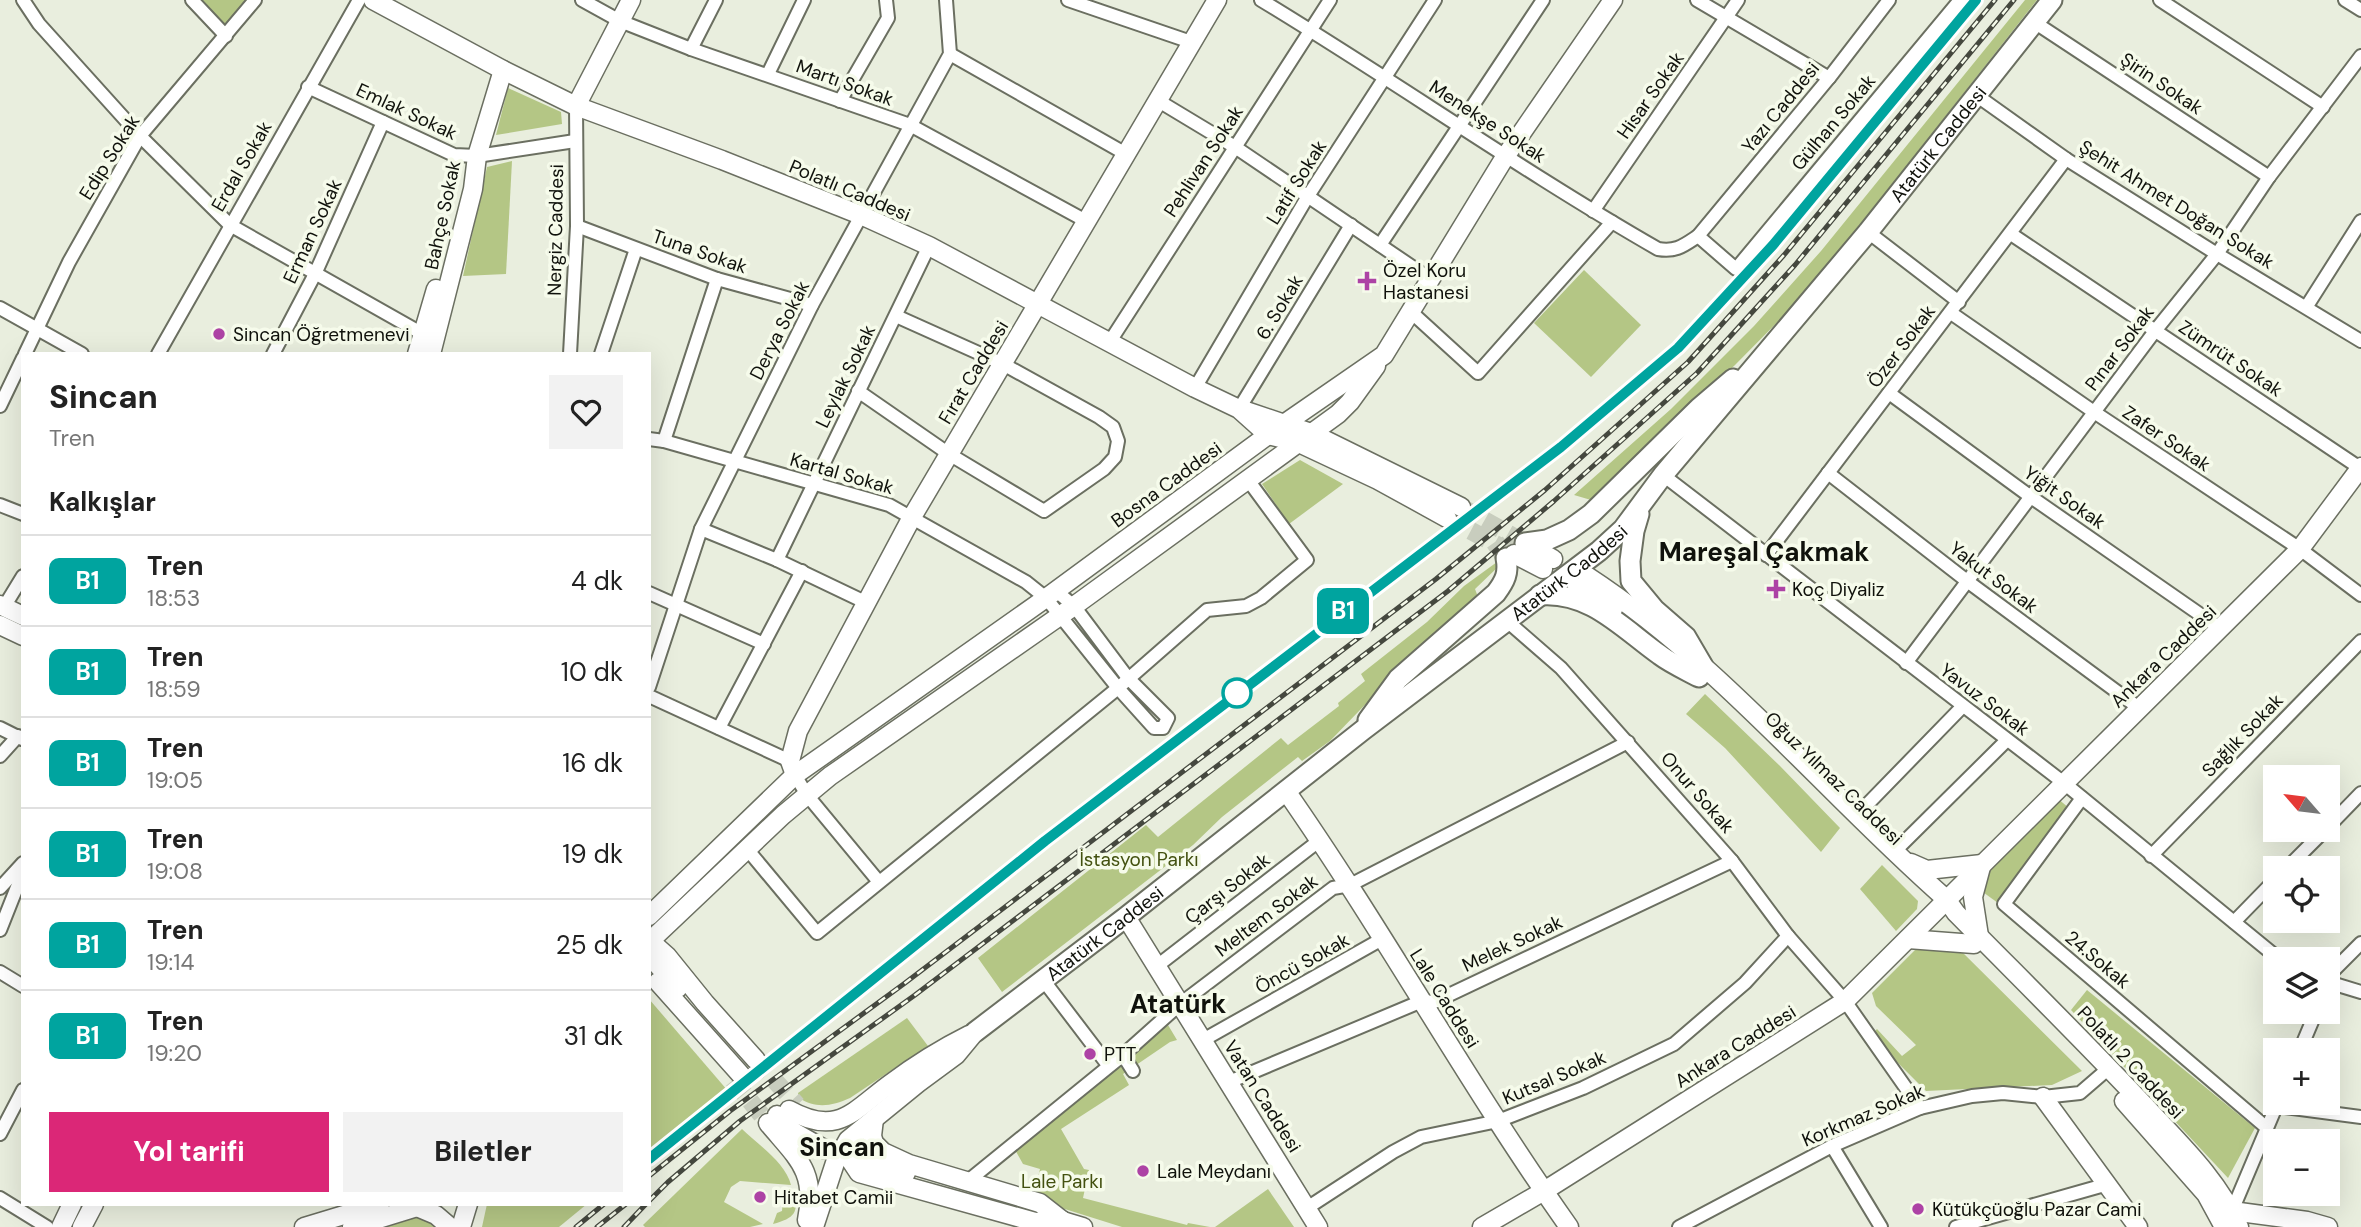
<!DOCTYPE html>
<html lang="tr">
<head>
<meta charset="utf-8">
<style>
  :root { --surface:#fff; --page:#f2f2f2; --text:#222; --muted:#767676; --line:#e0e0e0; --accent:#db2777 }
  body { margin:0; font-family:"DM Sans",sans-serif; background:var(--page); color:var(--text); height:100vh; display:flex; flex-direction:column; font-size:26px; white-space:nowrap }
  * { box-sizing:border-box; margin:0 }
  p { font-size:23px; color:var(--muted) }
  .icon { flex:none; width:38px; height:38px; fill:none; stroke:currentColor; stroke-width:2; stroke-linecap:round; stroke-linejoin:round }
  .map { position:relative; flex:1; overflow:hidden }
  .drawer { position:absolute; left:21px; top:352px; width:630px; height:854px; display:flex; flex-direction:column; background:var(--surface); border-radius:0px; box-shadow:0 7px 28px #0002 }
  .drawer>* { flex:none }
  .badge { padding:0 14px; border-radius:10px; font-size:24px; line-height:46px }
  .needle { width:46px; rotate:298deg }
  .tools { position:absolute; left:2263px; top:765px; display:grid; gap:14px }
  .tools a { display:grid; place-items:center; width:77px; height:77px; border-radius:0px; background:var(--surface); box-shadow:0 7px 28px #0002; font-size:35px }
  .map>.badge { position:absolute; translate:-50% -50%; box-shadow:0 0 0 4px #fff }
  h2 { padding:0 28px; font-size:26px; line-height:63px }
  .round { display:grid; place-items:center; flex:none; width:74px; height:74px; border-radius:0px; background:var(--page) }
  .headline { display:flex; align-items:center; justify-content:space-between; height:119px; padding:0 28px }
  h1 { font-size:33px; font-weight:700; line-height:52px }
  .button { display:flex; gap:14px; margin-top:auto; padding:14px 28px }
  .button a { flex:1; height:80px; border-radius:0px; background:var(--accent); color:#fff; font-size:28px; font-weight:700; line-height:80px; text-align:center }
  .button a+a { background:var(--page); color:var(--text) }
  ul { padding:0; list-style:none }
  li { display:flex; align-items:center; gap:21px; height:91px; padding:0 28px; border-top:2px solid var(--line) }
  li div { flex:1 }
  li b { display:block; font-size:26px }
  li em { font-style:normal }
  li .badge { min-width:77px; font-weight:700; text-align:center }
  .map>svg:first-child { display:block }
</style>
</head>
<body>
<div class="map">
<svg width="2361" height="1227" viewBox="0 0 2361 1227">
  <rect width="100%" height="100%" fill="#e9eede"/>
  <g fill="#b4c685">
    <path d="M201 0H247L224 25Z"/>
    <path d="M2025 0H2037L1809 290 1735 365 1591 500 1574 495 1671 409 1754 326 1821 251Z"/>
    <path d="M508 88 561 112 562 124 496 135Z"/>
    <path d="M512 161 506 274 463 276 487 167Z"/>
    <path d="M1584 270 1641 325 1591 377 1534 323Z"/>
    <path d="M1300 460 1343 484 1289 524 1262 484Z"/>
    <path d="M1497 562 1499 566 1475 589 1478 597 1388 681 1330 741 1302 761 1298 757 1222 817 1193 845 1002 992 978 958 1146 825 1158 837 1281 738 1288 745 1339 706 1338 703 1365 681 1361 674 1427 622 1464 586Z"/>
    <path d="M1705 694 1780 766 1840 828 1821 852 1725 748 1686 714Z"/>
    <path d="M2057 798 2069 808 1998 903 1980 890 1984 878Z"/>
    <path d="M1882 865 1918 901 1917 909 1896 931 1860 889Z"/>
    <path d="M1957 947 2082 1071 2052 1085 1926 1091 1893 1058 1874 1032 1877 1029 1902 1056 1916 1045 1876 1006 1872 993 1916 949Z"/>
    <path d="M2087 990 2255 1128 2228 1178 2071 1010Z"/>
    <path d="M649 999 728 1091 649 1154Z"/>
    <path d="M907 1018 928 1046 850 1098C832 1106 816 1109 799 1098L798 1093Z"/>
    <path d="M1168 1025 1177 1040 1170 1042 1123 1074 1129 1085 1061 1129 1084 1169 1089 1170 1083 1198 1187 1225 1188 1223 1210 1227H1122L1033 1199 1040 1169 1023 1164 1014 1148Z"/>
    <path d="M742 1129C757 1144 786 1163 791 1185L740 1181 731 1187 724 1202 763 1224 750 1227H645L643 1225Z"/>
    <path d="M784 1188 794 1190C799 1213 795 1218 773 1224L777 1213 782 1211Z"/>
    <path d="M1268 1189 1294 1227H1215Z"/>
    <path d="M487 1204H587L559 1227H482Z"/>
    <path d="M418 1214 449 1227H375Z"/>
  </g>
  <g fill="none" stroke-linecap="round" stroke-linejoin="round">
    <g stroke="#c8cdbe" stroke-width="18" stroke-dasharray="18 9" stroke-linecap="butt">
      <path d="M1461 507 1525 543"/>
      <path d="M1447 518 1514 554"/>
      <path d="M756 1060 797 1105"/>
      <path d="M733 1080 768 1123"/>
    </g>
    <path stroke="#c8cdbe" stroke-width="19" stroke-dasharray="19 10" stroke-linecap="butt" d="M1495 542 1506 558"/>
    <defs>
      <g id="street">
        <path d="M23 0 39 24 140 136 230 225 428 337"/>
        <path d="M192 0 226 36"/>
        <path d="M582 0 620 21 691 49 910 125 1086 221"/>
        <path d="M1068 0 1191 42"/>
        <path d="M1261 0C1395 81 1522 171 1658 249 1676 252 1683 246 1698 236L1829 78 1889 0"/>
        <path d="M1697 0 1829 78"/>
        <path d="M2160 0 2323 107"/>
        <path d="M2345 0 2361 10"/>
        <path d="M2034 22 2269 177"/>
        <path d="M691 49 716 0"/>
        <path d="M950 54 1126 154"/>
        <path d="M768 74 804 0"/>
        <path d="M308 87 454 155 477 156 575 141"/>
        <path d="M1976 95 2066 159 2217 254 2361 341"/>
        <path d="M1157 100 1235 147 1430 279"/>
        <path d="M840 101 888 18 886 0"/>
        <path d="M1593 211 1738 0"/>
        <path d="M577 226 717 279 812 305"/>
        <path d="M1868 232 1959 302"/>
        <path d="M2011 234 2360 468"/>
        <path d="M1698 236 1736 269 1960 0"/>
        <path d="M1380 245 1543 0"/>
        <path d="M2307 306 2361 221"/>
        <path d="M0 308 82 354"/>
        <path d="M1410 311 1478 373 1612 222"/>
        <path d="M1951 313 2094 412 2300 549 2361 595"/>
        <path d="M1109 343 1330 0"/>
        <path d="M25 354 69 262 140 136 255 0"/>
        <path d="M158 354 359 0"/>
        <path d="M273 354 315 274 383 122"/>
        <path d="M570 354 577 226 576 106"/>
        <path d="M601 354 636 249"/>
        <path d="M1195 388 1308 196 1435 0"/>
        <path d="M858 391 949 454 1044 511 1104 469 1115 457 1118 441 1113 427 1099 417 1003 364 896 316"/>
        <path d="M1889 393 2031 497 2221 629"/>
        <path d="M0 406 23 358"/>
        <path d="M1239 409 1351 225"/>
        <path d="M649 439 664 441 889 505 1026 582 1046 598 1118 688 1154 728H1163L1168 718 1128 678 1074 606 1056 591"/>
        <path d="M664 441 717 279"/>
        <path d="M1828 473 1967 581 2139 708"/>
        <path d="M1663 475 2064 783 2279 959"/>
        <path d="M0 505 23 514"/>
        <path d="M701 529 777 560 867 603"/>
        <path d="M1766 555 2066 159"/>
        <path d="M777 560 929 246"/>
        <path d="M649 593 764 644"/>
        <path d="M4 607 23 576"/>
        <path d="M1507 621 1561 668 1732 861 1788 936 1845 1001 1920 1108"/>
        <path d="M1906 663 2155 331 2217 254 2269 177 2361 56"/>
        <path d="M649 687 701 529 812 305 950 54 946 0"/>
        <path d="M649 696 790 761"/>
        <path d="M0 728 22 739"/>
        <path d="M719 728 802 571"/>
        <path d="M0 756 18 736"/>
        <path d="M795 775 807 795 879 882"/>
        <path d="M2082 798 2004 904 2267 1128"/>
        <path d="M1856 816 1963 706"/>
        <path d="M2328 827 2361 793"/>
        <path d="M747 849 817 933 1118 688 1207 610 1246 606 1261 598 1307 560 1248 480"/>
        <path d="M1894 852 2007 740"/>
        <path d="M2151 856 2361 641"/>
        <path d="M2287 868 2325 830"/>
        <path d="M0 888 23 863"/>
        <path d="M2234 922 2275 880"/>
        <path d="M0 930 23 872"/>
        <path d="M1157 966 1320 840"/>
        <path d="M0 972 23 986"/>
        <path d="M1044 981 1108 1065"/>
        <path d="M2328 982 2361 992"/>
        <path d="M2328 983 2332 972 2361 943"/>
        <path d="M1203 1040 1382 939"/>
        <path d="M2300 1050 2316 1012"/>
        <path d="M1123 1055 1133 1071"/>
        <path d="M1229 1082 1422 1001 1434 1002 1732 861"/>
        <path d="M2277 1106 2361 1117"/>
        <path d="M0 1134 23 1090"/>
        <path d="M1832 1146 1881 1227"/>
        <path d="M968 1181 1123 1055 1180 1004 1333 888 1350 885 1628 742"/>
        <path d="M0 1198 47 1227"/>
        <path d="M1307 1208 1393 1152 1421 1137 1498 1121 1583 1088 1674 1044 1745 983 1788 936"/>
        <path d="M2232 1211 2278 1102"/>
        <path d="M1679 1227 1832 1146 1920 1108 1972 1096 2003 1093 2043 1097 2080 1093 2109 1068"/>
        <path d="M1956 1227 2108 1184"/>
      </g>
      <g id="secondary">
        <path d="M373 0 503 70 576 106 722 160 863 216 929 246 1195 388 1239 409 1268 435 1297 442 1378 480 1447 518"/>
        <path d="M576 106 631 0"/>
        <path d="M417 354 436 289"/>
        <path d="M431 354 473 189 477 156 503 70"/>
        <path d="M1246 411 1311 433 1461 507"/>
        <path d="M1525 543 1553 559"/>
        <path d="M1514 554 1543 569"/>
        <path d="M1587 576C1722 664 1825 793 1946 899L1956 913C2019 977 2083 1040 2144 1105 2179 1143 2218 1179 2239 1227"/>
        <path d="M1577 587 1613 609"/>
        <path d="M0 605 23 616"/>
        <path d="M0 625 23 636"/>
        <path d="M795 775 790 761 798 731 912 517 1217 0"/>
        <path d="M1286 791C1385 933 1469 1086 1569 1227"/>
        <path d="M1911 863 1927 870 1982 864"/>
        <path d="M649 916 795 775 1046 598 1268 435 1384 355 1505 157 1613 0"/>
        <path d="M1126 917 1318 1227"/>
        <path d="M1979 936 1973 897 1981 867"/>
        <path d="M1908 939 1974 944"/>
        <path d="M649 940 667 956 705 1003 756 1060"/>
        <path d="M649 942 783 815 830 776 1074 606 1338 414 1350 402 1376 366"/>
        <path d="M649 955 678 988"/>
        <path d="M658 982 741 1075"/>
        <path d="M2043 1097 2138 1227"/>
        <path d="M2124 1101 2206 1194 2224 1227"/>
        <path d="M789 1110C838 1137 853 1111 890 1084 914 1066 941 1049 969 1035"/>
        <path d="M777 1115 794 1132 824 1149"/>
        <path d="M874 1119 872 1136 874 1143 883 1152 909 1164 1040 1203 1063 1221"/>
        <path d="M768 1123C797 1158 817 1171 807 1220"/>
        <path d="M852 1138 849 1158 859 1173 1035 1222 1063 1221"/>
        <path d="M868 1162 906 1173"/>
        <path d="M417 1207 436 1215 450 1227"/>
        <path d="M2232 1211 2307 1221 2328 1227"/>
        <path d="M1053 1218 1083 1227"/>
        <path d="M61 1227 72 1204"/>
        <path d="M82 1227 94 1204"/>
        <path d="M304 1227 380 1204"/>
        <path d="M352 1227 427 1204"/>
        <path d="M461 1227 468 1204"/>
        <path d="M814 1227 835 1163 848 1140 918 1083 956 1055 975 1032"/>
        <path d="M1482 1227 1544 1191 1845 1001 2300 549 2361 467"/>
      </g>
      <g id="primary">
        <path d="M1639 514 1634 531 1630 561 1631 581 1655 610 1686 637 1703 666"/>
        <path d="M1525 543 1547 540 1569 530 1591 514 1699 408 1733 379"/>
        <path d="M1540 595C1590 591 1622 628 1660 655 1672 664 1686 670 1699 677"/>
        <path d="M1368 720 1398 679 1496 593C1505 581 1509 573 1506 558"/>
        <path id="s1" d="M975 1032 1126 917 1363 730 1599 551 1623 529 1663 475 1868 232 2052 0"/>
      </g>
    </defs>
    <use href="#street" stroke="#6b6f61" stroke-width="16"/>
    <use href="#secondary" stroke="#6b6f61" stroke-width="21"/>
    <use href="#primary" stroke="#6b6f61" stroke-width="23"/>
    <use href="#street" stroke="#fff" stroke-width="12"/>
    <use href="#secondary" stroke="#fff" stroke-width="18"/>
    <use href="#primary" stroke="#fff" stroke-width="19"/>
    <defs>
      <g id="rail">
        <path d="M649 1159 1045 841 1561 447 1678 348 1773 245 1976 0"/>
        <path d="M649 1176 730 1111 905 983 1436 579 1545 490 1688 362 1784 255 1995 0"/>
        <path d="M649 1201 668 1182 740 1121 915 995 1448 591 1554 501 1697 373 1795 265 2014 0"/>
        <path d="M576 1227 604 1204"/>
        <path d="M597 1227 626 1204"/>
        <path d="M624 1227 646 1204"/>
      </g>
    </defs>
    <use href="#rail" stroke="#45483f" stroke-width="5"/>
    <use href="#rail" stroke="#f6fbeb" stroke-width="2.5" stroke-dasharray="8" stroke-linecap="butt"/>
  </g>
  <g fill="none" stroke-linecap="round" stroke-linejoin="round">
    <defs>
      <path id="line" d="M649 1159 1045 841 1561 447 1678 348 1773 245 1976 0"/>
    </defs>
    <use href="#line" stroke="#fff" stroke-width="16"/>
    <use href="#line" stroke="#00a49f" stroke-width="10"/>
  </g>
  <g fill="#ad43a5" stroke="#f6fbeb" stroke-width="2.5">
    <path d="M1363.5 270.5h7v7h7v7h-7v7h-7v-7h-7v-7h7z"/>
    <circle cx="219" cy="334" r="7"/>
    <path d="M1772.5 578.5h7v7h7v7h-7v7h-7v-7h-7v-7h7z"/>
    <circle cx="1090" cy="1054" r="7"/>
    <circle cx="1143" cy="1171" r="7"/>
    <circle cx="760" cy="1197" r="7"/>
    <circle cx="1918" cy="1209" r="7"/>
  </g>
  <circle fill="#fff" stroke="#00a49f" stroke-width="3.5" cx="1237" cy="693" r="14"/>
  <g text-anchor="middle" stroke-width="7" stroke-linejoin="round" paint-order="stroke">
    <g font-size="19" fill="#10120c" stroke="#f6fbeb">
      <text transform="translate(845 82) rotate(20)" y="7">Martı Sokak</text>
      <text transform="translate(2162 83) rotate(34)" y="7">Şirin Sokak</text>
      <text transform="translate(1650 95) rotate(-55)" y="7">Hisar Sokak</text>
      <text transform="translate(1780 107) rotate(-51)" y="7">Yazı Caddesi</text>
      <text transform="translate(407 111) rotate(25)" y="7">Emlak Sokak</text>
      <text transform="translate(1488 121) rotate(33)" y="7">Menekşe Sokak</text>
      <text transform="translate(1833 122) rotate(-50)" y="7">Gülhan Sokak</text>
      <text dy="7" stroke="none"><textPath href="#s1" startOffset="1318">Atatürk Caddesi</textPath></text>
      <text transform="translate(109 157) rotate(-58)" y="7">Edip Sokak</text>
      <text transform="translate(1203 161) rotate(-57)" y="7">Pehlivan Sokak</text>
      <text transform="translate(241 166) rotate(-60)" y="7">Erdal Sokak</text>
      <text transform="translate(1296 182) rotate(-58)" y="7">Latif Sokak</text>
      <text transform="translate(850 190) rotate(23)" y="7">Polatlı Caddesi</text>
      <text transform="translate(2177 204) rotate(32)" y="7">Şehit Ahmet Doğan Sokak</text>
      <text transform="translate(442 215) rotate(-78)" y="7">Bahçe Sokak</text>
      <text transform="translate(555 230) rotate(-89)" y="7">Nergiz Caddesi</text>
      <text transform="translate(312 231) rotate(-65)" y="7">Erman Sokak</text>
      <text transform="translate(700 251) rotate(19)" y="7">Tuna Sokak</text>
      <text transform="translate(1279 307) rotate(-59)" y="7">6. Sokak</text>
      <text transform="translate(779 330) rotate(-63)" y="7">Derya Sokak</text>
      <text transform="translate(1901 346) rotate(-53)" y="7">Özer Sokak</text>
      <text transform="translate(2119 348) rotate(-53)" y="7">Pınar Sokak</text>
      <text transform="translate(2231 358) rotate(34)" y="7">Zümrüt Sokak</text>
      <text transform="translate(973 372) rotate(-59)" y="7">Fırat Caddesi</text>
      <text transform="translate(845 376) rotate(-64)" y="7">Leylak Sokak</text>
      <text transform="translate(2167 438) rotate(34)" y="7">Zafer Sokak</text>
      <text transform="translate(842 473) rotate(16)" y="7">Kartal Sokak</text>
      <text transform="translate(1166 484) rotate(-36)" y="7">Bosna Caddesi</text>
      <text transform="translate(2065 497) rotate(35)" y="7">Yiğit Sokak</text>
      <text dy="7" stroke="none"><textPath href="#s1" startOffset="751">Atatürk Caddesi</textPath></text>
      <text transform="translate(1994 577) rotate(37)" y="7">Yakut Sokak</text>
      <text transform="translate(2163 656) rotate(-44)" y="7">Ankara Caddesi</text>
      <text transform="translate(1985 699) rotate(37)" y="7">Yavuz Sokak</text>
      <text transform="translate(2242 735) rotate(-46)" y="7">Sağlık Sokak</text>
      <text transform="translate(1834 778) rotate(44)" y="7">Oğuz Yılmaz Caddesi</text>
      <text transform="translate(1698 792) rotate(49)" y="7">Onur Sokak</text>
      <text transform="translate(1227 888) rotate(-38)" y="7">Çarşı Sokak</text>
      <text transform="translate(1266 915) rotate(-37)" y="7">Meltem Sokak</text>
      <text dy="7" stroke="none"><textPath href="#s1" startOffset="163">Atatürk Caddesi</textPath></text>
      <text transform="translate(1512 943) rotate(-25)" y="7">Melek Sokak</text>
      <text transform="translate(2098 959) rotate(40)" y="7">24.Sokak</text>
      <text transform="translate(1302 963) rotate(-29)" y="7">Öncü Sokak</text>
      <text transform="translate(1445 998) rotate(58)" y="7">Lale Caddesi</text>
      <text transform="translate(1735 1046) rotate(-32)" y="7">Ankara Caddesi</text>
      <text transform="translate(2131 1062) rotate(47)" y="7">Polatlı 2 Caddesi</text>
      <text transform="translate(1554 1077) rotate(-23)" y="7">Kutsal Sokak</text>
      <text transform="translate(1263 1096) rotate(58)" y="7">Vatan Caddesi</text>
      <text transform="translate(1863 1115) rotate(-23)" y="7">Korkmaz Sokak</text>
    </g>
    <g font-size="19" fill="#10120c" stroke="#f6fbeb" text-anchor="start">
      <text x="1383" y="277">Özel Koru<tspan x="1383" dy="22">Hastanesi</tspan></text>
      <text x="233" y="341">Sincan Öğretmenevi</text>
      <text x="1792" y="596">Koç Diyaliz</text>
      <text x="1104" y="1061">PTT</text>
      <text x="1157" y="1178">Lale Meydanı</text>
      <text x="774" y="1204">Hitabet Camii</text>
      <text x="1932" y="1216">Kütükçüoğlu Pazar Cami</text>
    </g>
    <g font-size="19" fill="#435110" stroke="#f6fbeb">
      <text x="1139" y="866">İstasyon Parkı</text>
      <text x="1062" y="1188">Lale Parkı</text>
    </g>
    <g font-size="26" font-weight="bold" fill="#10120c" stroke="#f6fbeb">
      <text x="1764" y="561">Mareşal Çakmak</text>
      <text x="1178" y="1013">Atatürk</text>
      <text x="842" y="1156">Sincan</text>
    </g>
  </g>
</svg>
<div class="tools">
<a><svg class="needle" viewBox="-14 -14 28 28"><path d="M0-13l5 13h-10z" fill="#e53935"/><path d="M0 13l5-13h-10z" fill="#767676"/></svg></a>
<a><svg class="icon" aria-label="locate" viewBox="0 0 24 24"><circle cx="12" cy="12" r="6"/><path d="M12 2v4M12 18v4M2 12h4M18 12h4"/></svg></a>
<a><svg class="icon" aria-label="layers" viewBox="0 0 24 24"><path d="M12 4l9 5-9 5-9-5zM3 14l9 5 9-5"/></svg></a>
<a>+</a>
<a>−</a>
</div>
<b class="badge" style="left:1343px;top:611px;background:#00a49f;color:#fff">B1</b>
<section class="drawer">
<div class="headline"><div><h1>Sincan</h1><p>Tren</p></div><a class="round"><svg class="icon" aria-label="heart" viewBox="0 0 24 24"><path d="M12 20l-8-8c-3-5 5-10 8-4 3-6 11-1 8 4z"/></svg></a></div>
<h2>Kalkışlar</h2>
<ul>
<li><span class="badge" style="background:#00a49f;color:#fff">B1</span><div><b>Tren</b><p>18:53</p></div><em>4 dk</em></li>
<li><span class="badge" style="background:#00a49f;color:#fff">B1</span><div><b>Tren</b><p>18:59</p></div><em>10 dk</em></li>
<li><span class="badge" style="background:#00a49f;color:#fff">B1</span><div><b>Tren</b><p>19:05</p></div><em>16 dk</em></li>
<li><span class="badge" style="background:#00a49f;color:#fff">B1</span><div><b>Tren</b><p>19:08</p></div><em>19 dk</em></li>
<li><span class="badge" style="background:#00a49f;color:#fff">B1</span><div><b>Tren</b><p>19:14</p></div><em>25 dk</em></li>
<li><span class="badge" style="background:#00a49f;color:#fff">B1</span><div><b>Tren</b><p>19:20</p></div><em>31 dk</em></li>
</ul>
<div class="button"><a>Yol tarifi</a><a>Biletler</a></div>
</section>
</div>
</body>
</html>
